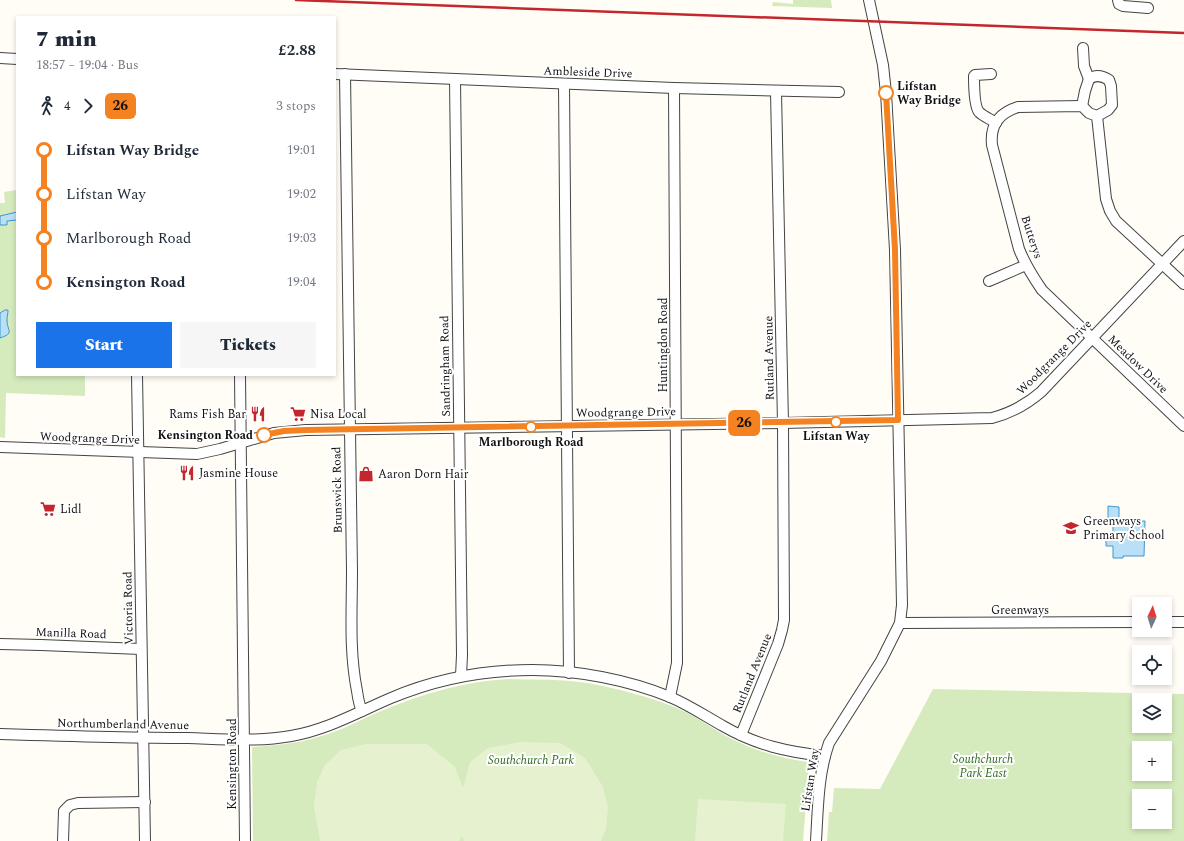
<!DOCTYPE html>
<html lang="en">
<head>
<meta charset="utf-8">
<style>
  :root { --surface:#fff; --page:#f6f6f7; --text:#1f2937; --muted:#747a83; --accent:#1a73e8 }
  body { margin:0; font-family:Spectral,serif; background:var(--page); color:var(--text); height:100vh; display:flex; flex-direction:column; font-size:15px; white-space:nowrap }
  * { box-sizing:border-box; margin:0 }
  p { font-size:13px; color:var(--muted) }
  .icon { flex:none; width:22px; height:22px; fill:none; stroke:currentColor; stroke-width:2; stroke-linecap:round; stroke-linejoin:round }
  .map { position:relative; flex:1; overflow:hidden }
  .panel { position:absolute; left:16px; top:16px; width:320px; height:360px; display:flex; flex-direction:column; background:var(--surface); border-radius:0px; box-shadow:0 2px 6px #0003 }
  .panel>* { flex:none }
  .badge { padding:0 8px; border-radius:6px; font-size:14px; line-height:26px }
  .needle { width:26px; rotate:4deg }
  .controls { position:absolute; left:1132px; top:597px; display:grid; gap:8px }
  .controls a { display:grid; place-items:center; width:40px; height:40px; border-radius:0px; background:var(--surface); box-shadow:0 2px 6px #0003; font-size:20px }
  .map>.badge { position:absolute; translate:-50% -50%; box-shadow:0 0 0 2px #fff }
  .legs { display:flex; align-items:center; gap:6px; height:44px; padding:0 20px; font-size:13px }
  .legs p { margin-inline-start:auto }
  .head { display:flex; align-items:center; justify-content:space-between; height:68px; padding:0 20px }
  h1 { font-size:22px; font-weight:800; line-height:30px }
  .action { display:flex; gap:8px; margin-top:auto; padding:8px 20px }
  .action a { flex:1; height:46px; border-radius:0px; background:var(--accent); color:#fff; font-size:16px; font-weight:800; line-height:46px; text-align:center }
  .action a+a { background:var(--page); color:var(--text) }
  ul { padding:0 20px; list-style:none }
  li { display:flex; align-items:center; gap:14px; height:44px; font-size:15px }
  li i { display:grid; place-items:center; width:6px; height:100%; margin:0 5px; background:currentColor }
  li i::after { content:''; width:10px; height:10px; margin:-5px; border:3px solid; border-radius:50%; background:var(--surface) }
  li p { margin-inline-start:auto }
  li:first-child i { background:linear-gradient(#0000 50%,currentColor 0) }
  li:last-child i { background:linear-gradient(currentColor 50%,#0000 0) }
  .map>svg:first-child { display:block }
</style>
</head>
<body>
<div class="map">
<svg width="1184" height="841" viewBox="0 0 1184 841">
  <rect width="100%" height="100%" fill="#fffdf5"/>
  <g fill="#d5ebbd" fill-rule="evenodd">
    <path d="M793 0H831L832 8 772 6 773 2 793 4Z"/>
    <path d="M17 190V375H85V396L6 393 5 438 0 437V203H5L4 192Z"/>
    <path d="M509 679C530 680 550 679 570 681 603 684 648 696 679 709 698 717 714 730 732 739 755 751 781 758 807 762L809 767 803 841H253L252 747C275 745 297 744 318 737 342 731 363 718 386 709 425 693 467 681 509 679Z"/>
    <path d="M933 689 1184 694V841H827L829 812H832L834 788 880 789ZM1139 700H1165V726H1139ZM1139 748H1165V774H1139ZM1139 796H1165V822H1139Z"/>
  </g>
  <g fill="#e6f2cf">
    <path d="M521 742 560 743 585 758 603 787 608 808 606 829 601 841H464L462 836 459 841H320L314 807 317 782 325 765 341 750 366 744H427L455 767 463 788 470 762 488 748Z"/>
    <path d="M698 799 786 804 783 841H695Z"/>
  </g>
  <g fill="#b9e0f7" stroke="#3f96cf">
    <path d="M17 212V220L7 221V225H0V216Z"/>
    <path d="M5 310H8C8 314 7 316 7 320 7 331 15 333 0 338V313Z"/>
    <path d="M1108 506 1119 507V521H1145L1144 556H1123V558H1113V546H1106V533H1113V519H1108Z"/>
  </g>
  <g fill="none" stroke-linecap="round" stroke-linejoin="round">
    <defs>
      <g id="minor">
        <path d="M1118 0 1119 4 1123 6 1148 8"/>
        <path d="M1083 48 1084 66 1089 79"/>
        <path d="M0 58 17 59"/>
        <path d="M335 74 674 88 839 92"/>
        <path d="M345 74 352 571C352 611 349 651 357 691 358 698 359 705 362 711"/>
        <path d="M991 74 975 75 974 76C974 85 974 106 979 112 983 116 990 119 996 123"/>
        <path d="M455 79 462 655 461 676"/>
        <path d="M564 84 569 673"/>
        <path d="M1082 106 1085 91 1089 79C1096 74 1103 76 1109 80L1111 86 1112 105 1108 110 1097 116"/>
        <path d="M989 281 1026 265"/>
        <path d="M1184 284 1116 221 1110 211 1106 199 1097 116 1089 113 1082 106 1018 107C999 113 990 125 992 145L1019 249C1025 264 1033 277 1042 290L1184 426"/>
        <path d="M137 375 145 841"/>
        <path d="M240 375 245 841"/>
        <path d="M0 447 197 454 220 449 274 433 306 430 783 423 992 418C1011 413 1026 405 1041 392L1184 241"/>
        <path d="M1165 622H1184"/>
        <path d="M900 623 1139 622"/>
        <path d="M0 644 41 645 141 649"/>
        <path d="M670 697 677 663 674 88"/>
        <path d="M0 734C63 736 126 738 188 738 222 739 258 742 291 736 327 730 358 712 391 698 436 679 484 670 532 670 577 670 629 680 670 697 689 705 705 716 723 726 756 745 787 752 825 756"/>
        <path d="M741 735 778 644 782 630 784 620 783 423 776 92"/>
        <path d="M63 841 64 811 70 805 78 803 145 802"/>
        <path d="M816 841C818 808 818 774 829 743L881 661 900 623 902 605 895 250 886 93 883 65 869 0"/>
      </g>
    </defs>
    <use href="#minor" stroke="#444" stroke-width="12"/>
    <use href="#minor" stroke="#fff" stroke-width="10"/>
    <path stroke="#c4262e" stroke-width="2.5" d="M296 0 1184 33"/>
  </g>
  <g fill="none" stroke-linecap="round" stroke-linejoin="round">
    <defs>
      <path id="line-1" d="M264 435 284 431 306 430 898 420 895 250 886 93"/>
    </defs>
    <use href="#line-1" stroke="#fff" stroke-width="9"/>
    <use href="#line-1" stroke="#f58220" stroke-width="6"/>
  </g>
  <defs>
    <symbol id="restaurant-bare" viewBox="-9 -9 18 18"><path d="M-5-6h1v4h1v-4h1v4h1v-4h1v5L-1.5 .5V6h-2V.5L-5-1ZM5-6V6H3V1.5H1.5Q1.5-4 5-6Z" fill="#c4262e" stroke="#fff" stroke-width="2.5" paint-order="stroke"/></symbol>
    <symbol id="supermarket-bare" viewBox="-9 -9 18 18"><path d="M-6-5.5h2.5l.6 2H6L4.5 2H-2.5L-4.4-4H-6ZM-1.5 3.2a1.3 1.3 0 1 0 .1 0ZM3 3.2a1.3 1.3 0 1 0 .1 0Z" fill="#c4262e" stroke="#fff" stroke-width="2.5" paint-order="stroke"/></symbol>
    <symbol id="shop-bare" viewBox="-9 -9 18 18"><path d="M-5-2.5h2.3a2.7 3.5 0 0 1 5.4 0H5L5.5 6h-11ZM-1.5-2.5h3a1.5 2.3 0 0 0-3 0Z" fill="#c4262e" stroke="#fff" stroke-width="2.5" paint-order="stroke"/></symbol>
    <symbol id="school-bare" viewBox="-9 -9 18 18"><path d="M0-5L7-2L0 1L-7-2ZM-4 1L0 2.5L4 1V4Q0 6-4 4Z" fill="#c4262e" stroke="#fff" stroke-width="2.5" paint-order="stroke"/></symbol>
  </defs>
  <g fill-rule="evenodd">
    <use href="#restaurant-bare" x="247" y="403" width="22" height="22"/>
    <use href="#supermarket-bare" x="287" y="403" width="22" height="22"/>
    <use href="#restaurant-bare" x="176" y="462" width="22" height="22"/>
    <use href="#shop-bare" x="355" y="463" width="22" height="22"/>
    <use href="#supermarket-bare" x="37" y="498" width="22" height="22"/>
    <use href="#school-bare" x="1060" y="517" width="22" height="22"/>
  </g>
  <g fill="#fff" stroke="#f58220" stroke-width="2">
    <circle cx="886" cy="93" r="7"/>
    <circle cx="836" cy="422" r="5"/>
    <circle cx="531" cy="427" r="5"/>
    <circle cx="264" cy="435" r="7"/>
  </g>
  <g text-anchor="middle" stroke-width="4" stroke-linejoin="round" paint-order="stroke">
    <g font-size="12" fill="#111" stroke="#fff">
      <text transform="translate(588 72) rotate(2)" y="4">Ambleside Drive</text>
      <text transform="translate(1032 237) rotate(72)" y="4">Butterys</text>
      <text transform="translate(663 345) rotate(-90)" y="4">Huntingdon Road</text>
      <text transform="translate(1054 357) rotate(-45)" y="4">Woodgrange Drive</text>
      <text transform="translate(769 358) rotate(-91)" y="4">Rutland Avenue</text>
      <text transform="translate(1138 364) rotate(44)" y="4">Meadow Drive</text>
      <text transform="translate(445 366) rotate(-91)" y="4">Sandringham Road</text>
      <text transform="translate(626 412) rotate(-1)" y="4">Woodgrange Drive</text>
      <text transform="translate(90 438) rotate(2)" y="4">Woodgrange Drive</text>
      <text transform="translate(337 490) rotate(-91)" y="4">Brunswick Road</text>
      <text transform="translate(128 608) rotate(-91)" y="4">Victoria Road</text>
      <text x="1020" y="614">Greenways</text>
      <text transform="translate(71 633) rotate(2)" y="4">Manilla Road</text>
      <text transform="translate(752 673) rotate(-68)" y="4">Rutland Avenue</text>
      <text transform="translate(123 724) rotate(1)" y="4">Northumberland Avenue</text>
      <text transform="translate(232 764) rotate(-90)" y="4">Kensington Road</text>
      <text transform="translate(810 780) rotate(-81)" y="4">Lifstan Way</text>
    </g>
    <g font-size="12" font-weight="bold" fill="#111" stroke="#fff">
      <text x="897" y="90" text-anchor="start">Lifstan<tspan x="897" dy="14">Way Bridge</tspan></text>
      <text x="253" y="439" text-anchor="end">Kensington Road</text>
      <text x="836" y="440">Lifstan Way</text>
      <text x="531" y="446">Marlborough Road</text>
    </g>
    <g font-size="12" fill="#111" stroke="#fff" text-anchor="start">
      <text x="246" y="418" text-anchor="end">Rams Fish Bar</text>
      <text x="310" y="418">Nisa Local</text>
      <text x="199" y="477">Jasmine House</text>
      <text x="378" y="478">Aaron Dorn Hair</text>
      <text x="60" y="513">Lidl</text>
      <text x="1083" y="525">Greenways<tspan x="1083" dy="14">Primary School</tspan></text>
    </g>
    <g font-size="12" font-style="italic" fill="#2f6b1f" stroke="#fff">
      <text x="983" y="763">Southchurch<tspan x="983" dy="14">Park East</tspan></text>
      <text x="531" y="764">Southchurch Park</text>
    </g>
  </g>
</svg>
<div class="controls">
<a><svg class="needle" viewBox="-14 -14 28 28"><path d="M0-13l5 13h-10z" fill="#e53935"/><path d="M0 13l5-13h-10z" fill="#747a83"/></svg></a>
<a><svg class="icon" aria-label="locate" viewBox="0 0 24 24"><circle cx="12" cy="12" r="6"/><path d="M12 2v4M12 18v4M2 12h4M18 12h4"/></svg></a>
<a><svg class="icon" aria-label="layers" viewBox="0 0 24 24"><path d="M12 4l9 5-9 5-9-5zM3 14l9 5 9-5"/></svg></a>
<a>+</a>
<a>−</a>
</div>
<b class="badge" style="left:744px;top:423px;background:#f58220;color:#111">26</b>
<section class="panel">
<div class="head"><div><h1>7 min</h1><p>18:57 – 19:04 · Bus</p></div><b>£2.88</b></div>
<div class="legs"><svg class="icon" aria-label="walk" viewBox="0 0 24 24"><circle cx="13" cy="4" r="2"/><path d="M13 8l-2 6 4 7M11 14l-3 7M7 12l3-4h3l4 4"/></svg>4<svg class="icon" aria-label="forward" viewBox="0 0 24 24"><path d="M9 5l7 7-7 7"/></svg><b class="badge" style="background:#f58220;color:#111">26</b><p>3 stops</p></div>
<ul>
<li><i style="color:#f58220"></i><b>Lifstan Way Bridge</b><p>19:01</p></li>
<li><i style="color:#f58220"></i><span>Lifstan Way</span><p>19:02</p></li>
<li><i style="color:#f58220"></i><span>Marlborough Road</span><p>19:03</p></li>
<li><i style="color:#f58220"></i><b>Kensington Road</b><p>19:04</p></li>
</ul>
<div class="action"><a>Start</a><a>Tickets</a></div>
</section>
</div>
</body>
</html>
